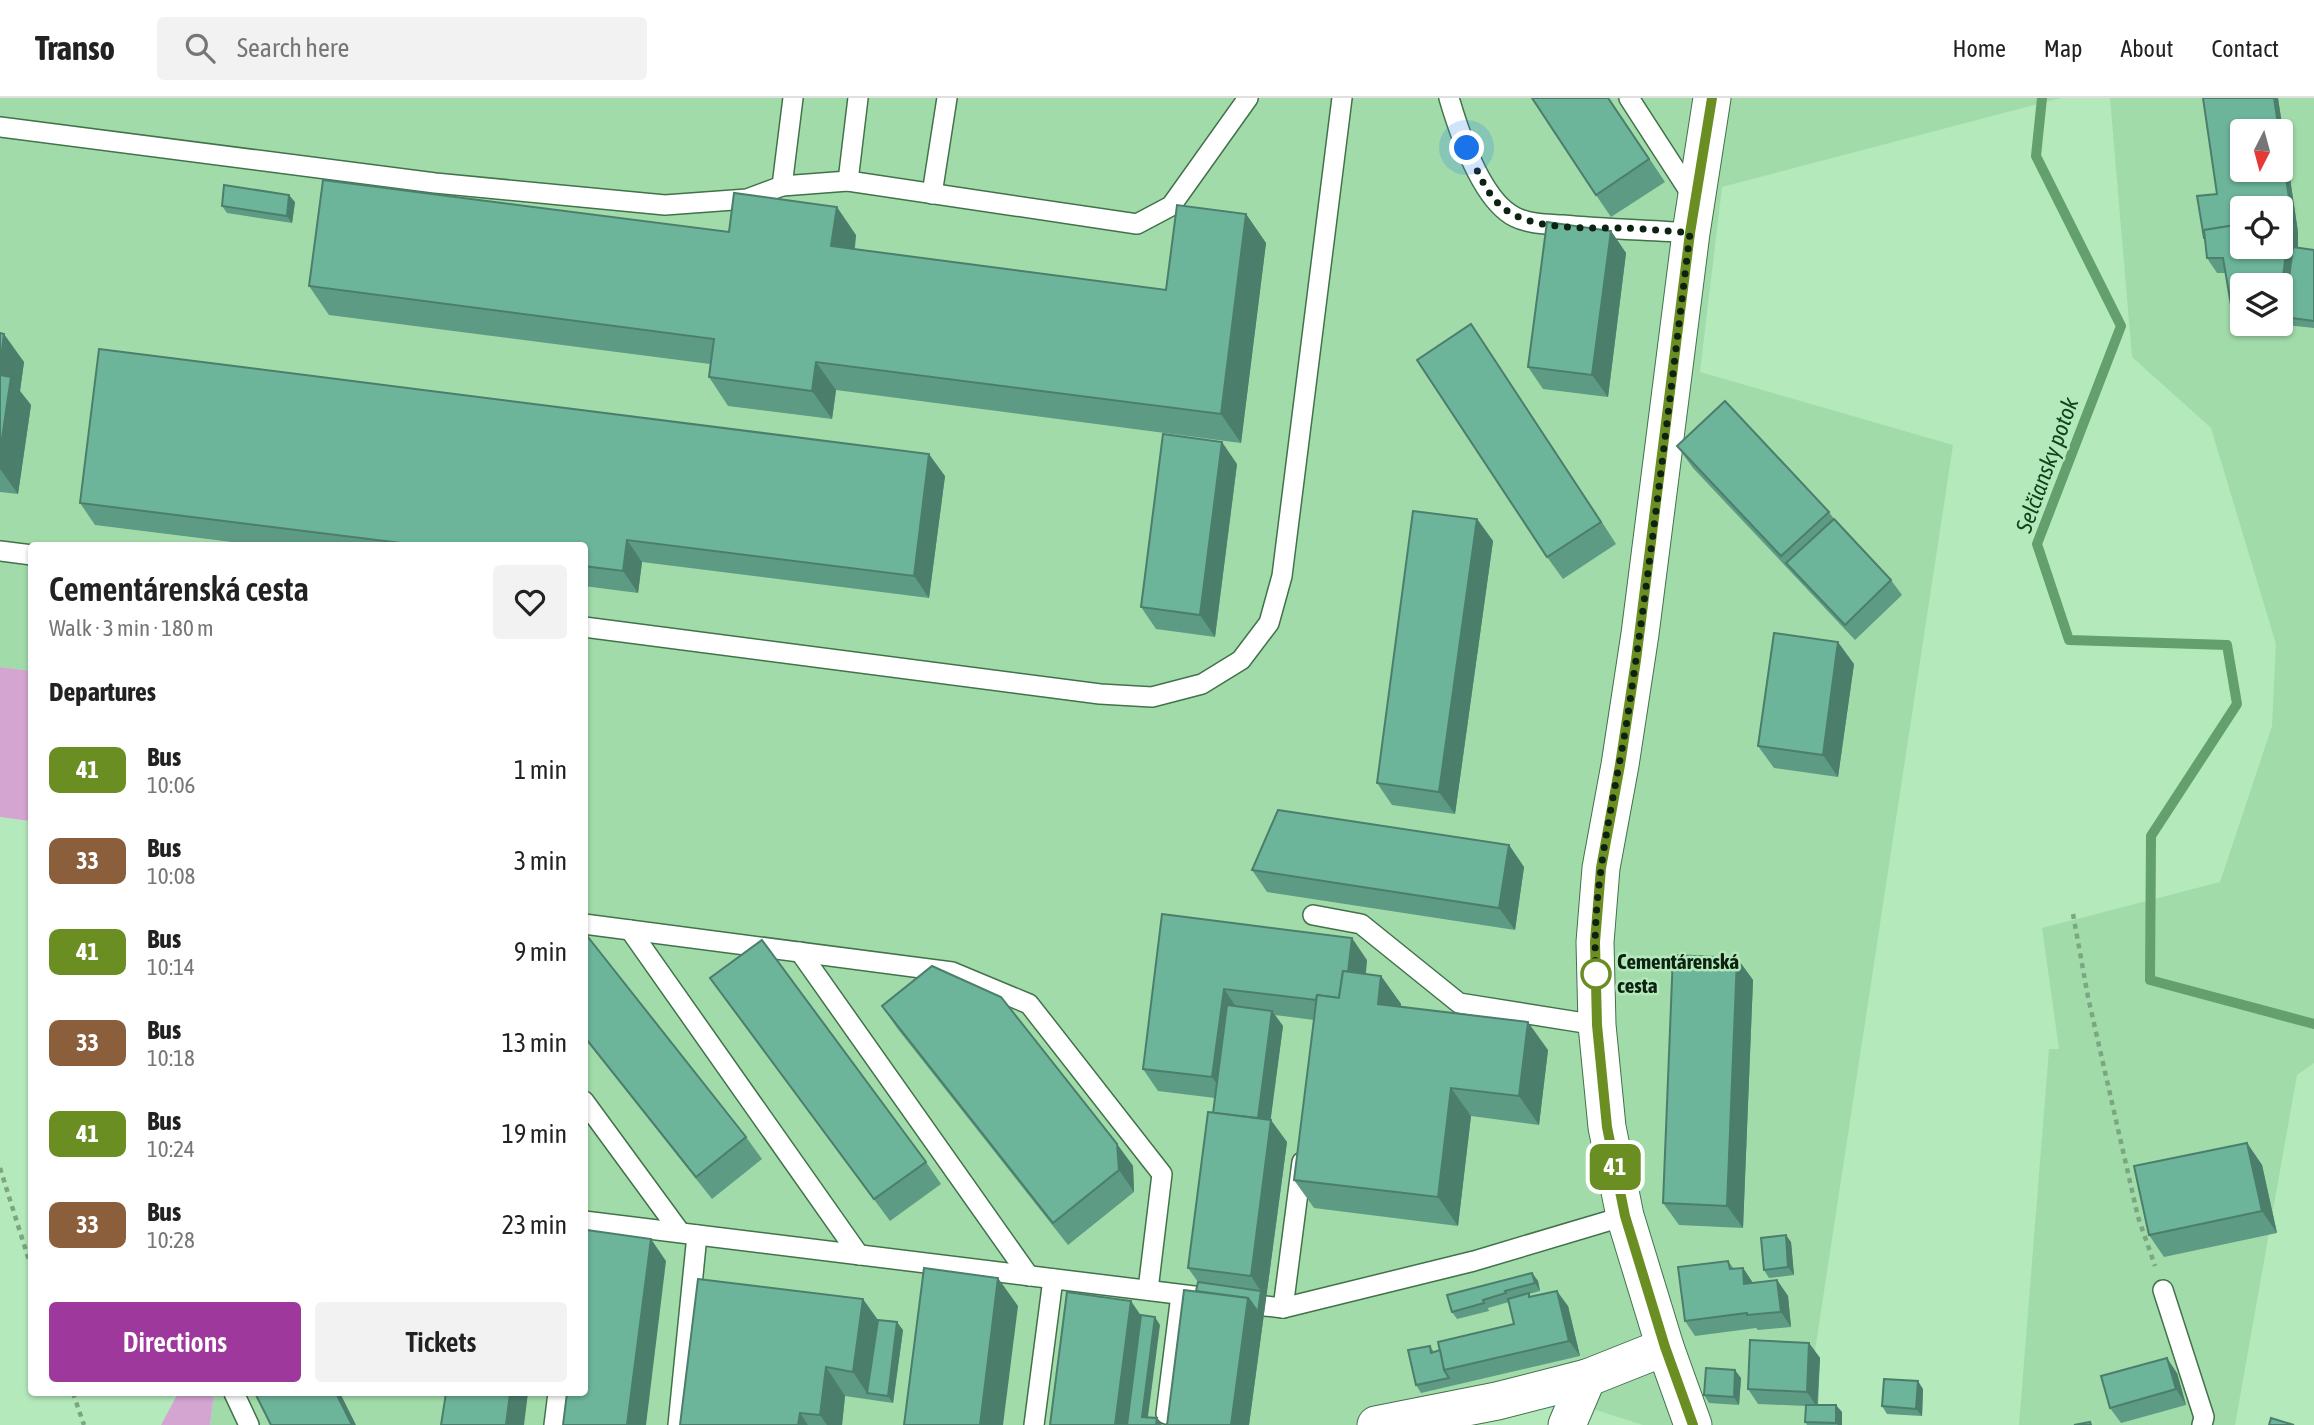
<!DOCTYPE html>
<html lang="en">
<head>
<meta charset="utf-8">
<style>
  :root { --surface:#fff; --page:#f2f2f2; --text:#222; --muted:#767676; --line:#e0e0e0; --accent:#9e389d }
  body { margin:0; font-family:"Asap Condensed",sans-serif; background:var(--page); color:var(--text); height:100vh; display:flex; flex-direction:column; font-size:26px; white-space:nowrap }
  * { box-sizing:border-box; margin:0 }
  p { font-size:23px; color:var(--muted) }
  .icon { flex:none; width:38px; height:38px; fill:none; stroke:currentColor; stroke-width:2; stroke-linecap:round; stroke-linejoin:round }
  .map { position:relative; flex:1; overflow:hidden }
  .details { position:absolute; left:28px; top:444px; width:560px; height:854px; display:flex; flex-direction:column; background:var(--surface); border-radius:7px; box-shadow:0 2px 5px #0004 }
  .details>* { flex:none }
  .badge { padding:0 14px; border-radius:10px; font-size:24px; line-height:46px }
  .needle { width:46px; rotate:186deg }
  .fabs { position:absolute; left:2230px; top:21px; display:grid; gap:14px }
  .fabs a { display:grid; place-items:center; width:63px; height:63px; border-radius:7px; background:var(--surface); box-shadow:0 2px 5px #0004; font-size:35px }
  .you { position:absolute; width:35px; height:35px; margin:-18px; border:5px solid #fff; border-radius:50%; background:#1a73e8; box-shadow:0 0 0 10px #1a73e833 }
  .map>.badge { position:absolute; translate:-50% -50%; box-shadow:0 0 0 4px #fff }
  h2 { padding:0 21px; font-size:26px; line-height:63px }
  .round { display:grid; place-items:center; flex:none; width:74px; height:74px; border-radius:7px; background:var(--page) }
  .overview { display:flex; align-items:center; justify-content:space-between; height:119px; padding:0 21px }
  h1 { font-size:33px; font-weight:600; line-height:52px }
  .cta { display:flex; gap:14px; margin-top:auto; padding:14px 21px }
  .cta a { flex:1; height:80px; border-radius:7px; background:var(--accent); color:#fff; font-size:28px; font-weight:600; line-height:80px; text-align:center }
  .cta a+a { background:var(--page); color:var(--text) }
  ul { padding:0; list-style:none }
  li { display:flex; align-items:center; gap:21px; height:91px; padding:0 21px }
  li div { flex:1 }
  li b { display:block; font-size:26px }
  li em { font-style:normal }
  li .badge { min-width:77px; font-weight:700; text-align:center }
  header { display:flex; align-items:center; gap:42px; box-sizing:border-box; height:98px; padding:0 35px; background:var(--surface); border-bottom:2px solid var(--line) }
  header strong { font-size:33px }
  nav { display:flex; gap:38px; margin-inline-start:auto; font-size:24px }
  .search { width:490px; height:63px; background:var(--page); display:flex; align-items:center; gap:18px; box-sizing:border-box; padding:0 24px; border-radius:7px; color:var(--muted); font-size:26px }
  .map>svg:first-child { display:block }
</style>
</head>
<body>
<header>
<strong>Transo</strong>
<div class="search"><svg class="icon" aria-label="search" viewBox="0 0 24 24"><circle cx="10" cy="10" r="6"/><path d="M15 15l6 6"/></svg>Search here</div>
<nav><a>Home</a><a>Map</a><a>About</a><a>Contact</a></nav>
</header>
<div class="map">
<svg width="2314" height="1327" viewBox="0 0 2314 1327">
  <rect width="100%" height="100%" fill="#b4e9bb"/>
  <g fill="#a2dbaa" fill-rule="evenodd">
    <path d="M0 0H2061L1722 89 1700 274 1953 347 1804 1325 1822 1327H1643L1571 1304 1471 1327H210L214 1295H584V448H32L31 573 0 569Z"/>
    <path d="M2110 0H2314V965L2297 977 2235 1327H2019L2049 951H2059L2042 830 2220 784 2272 628 2276 546 2211 330 2132 259ZM2242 33H2280V72H2242ZM2242 110H2280V149H2242ZM2242 187H2280V226H2242Z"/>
  </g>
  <g fill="#d5a5d2">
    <path d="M0 569 31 573V723L0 719Z"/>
    <path d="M178 1295H214L210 1327H161Z"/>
  </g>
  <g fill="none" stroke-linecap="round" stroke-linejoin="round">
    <path stroke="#649f6e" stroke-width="10" d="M2042 0 2036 58 2121 228 2037 446 2069 542 2227 547 2237 606 2151 738 2150 882 2314 926"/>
    <defs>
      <g id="service">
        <path d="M1449 0C1459 34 1481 102 1515 119 1529 126 1547 126 1562 127 1605 131 1648 132 1691 135"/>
        <path d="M1629 0 1695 102"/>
        <path d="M0 29 435 85 665 107 747 101 782 88 793 0"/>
        <path d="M848 83 1137 126 1171 108 1248 0"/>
        <path d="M782 88 848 83 858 0"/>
        <path d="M932 96 947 0"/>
        <path d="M0 453 32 457"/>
        <path d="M584 529 1100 596 1152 599 1202 586 1241 562 1269 525 1282 478 1342 0"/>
        <path d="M1313 817 1361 826 1459 905 1597 927"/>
        <path d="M584 826 952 874 1029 906 1162 1076 1148 1192"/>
        <path d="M630 832 859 1157"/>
        <path d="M800 854 1029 1178"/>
        <path d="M584 1003 680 1134"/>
        <path d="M584 1123 1202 1199"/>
        <path d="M2163 1192 2204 1319 2202 1327"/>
        <path d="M1265 1208 1283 1210 1474 1163 1625 1118"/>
        <path d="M1283 1210 1302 1064"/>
        <path d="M234 1295 249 1327"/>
        <path d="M1166 1316 1181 1197"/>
        <path d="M554 1327 558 1295"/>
        <path d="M678 1327 697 1137"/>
        <path d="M1034 1327 1053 1181"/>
      </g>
      <g id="minor">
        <path d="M1376 1327 1497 1303 1587 1280 1665 1249"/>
        <path d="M1567 1327 1587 1280"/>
        <path d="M1693 1327 1665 1249 1625 1118 1607 1029 1597 927 1595 844 1601 770 1620 667 1640 536 1691 135 1712 0"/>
      </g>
    </defs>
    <use href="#service" stroke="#41724a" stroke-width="22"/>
    <use href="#minor" stroke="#41724a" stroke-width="39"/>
    <g stroke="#7ba681" stroke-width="4.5" stroke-dasharray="5 5" stroke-linecap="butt">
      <path d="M2073 816 2088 899 2138 1119 2155 1168"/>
      <path d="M0 1070 32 1172"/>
      <path d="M73 1295 84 1327"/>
    </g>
    <use href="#service" stroke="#fff" stroke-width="19"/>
    <use href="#minor" stroke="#fff" stroke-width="37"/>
  </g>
  <g fill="#5d9b84">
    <path d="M1609 0 1665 84 1611 119 1596 97Z"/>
    <path d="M2203 0H2278L2298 134V150L2314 152V230L2276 226H2280V187H2242V222L2231 207 2226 175H2217L2207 160 2205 142 2204 140 2217 96Z"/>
    <path d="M295 104 292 125 227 115 222 108Z"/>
    <path d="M1246 116 1266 145 1241 345 836 292 832 321 728 308 709 279 710 266 329 217 309 188 729 134 856 137 855 151 1166 192Z"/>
    <path d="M1611 133 1626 155 1608 299 1543 291 1528 269Z"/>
    <path d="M0 235 24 264 20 293 31 307 18 396 0 394Z"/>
    <path d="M1486 248 1616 446 1563 481 1547 459Z"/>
    <path d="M1677 348 1829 414 1834 421 1891 482 1902 497 1855 542 1693 370Z"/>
    <path d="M1237 366 1215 539 1156 531 1141 509Z"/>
    <path d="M945 378 929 500 642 464 638 495 584 488V448H265L95 427 80 405Z"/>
    <path d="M1477 421 1493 443 1455 716 1392 707 1377 685Z"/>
    <path d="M1854 566 1838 679 1774 670 1758 648Z"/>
    <path d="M1509 747 1524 769 1515 832 1267 794 1252 772Z"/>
    <path d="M1162 816 1367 862 1366 876 1381 878 1401 906V908L1548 952 1539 1027 1471 1018 1458 1128 1314 1110 1294 1082 1314 922 1275 917 1283 928 1270 1022 1287 1044 1249 1327H1167L1196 1193 1198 1184 1188 1170 1215 1000 1158 993 1143 971Z"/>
    <path d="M584 834 746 1039 762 1061 712 1101 584 940Z"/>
    <path d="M1737 860 1753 882 1743 1130 1679 1127 1663 1105Z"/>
    <path d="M710 880 926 1064 941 1086 890 1123Z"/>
    <path d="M882 908 1117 1046 1133 1068 1134 1094 1068 1147 897 930Z"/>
    <path d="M2247 1045 2262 1067 2277 1135 2164 1159 2149 1137Z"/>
    <path d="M1791 1144 1794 1177 1769 1180 1764 1172Z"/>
    <path d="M1728 1163 1734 1171 1743 1170 1753 1185 1777 1182 1788 1198 1791 1229 1758 1232 1756 1230 1695 1238 1685 1223Z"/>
    <path d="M1532 1175 1538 1183 1540 1193 1529 1196 1531 1199 1568 1208 1580 1258 1421 1295 1416 1287 1430 1248 1434 1254 1514 1226 1509 1204 1488 1210 1489 1213 1457 1221 1452 1214Z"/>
    <path d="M878 1222 903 1232 893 1305 845 1298 842 1327H680Z"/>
    <path d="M1809 1245 1820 1260 1818 1307 1842 1314V1327H1807L1805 1324 1806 1308 1758 1306 1748 1291Z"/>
    <path d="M2177 1275 2186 1307 2121 1325 2110 1310Z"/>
    <path d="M1741 1280 1739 1307 1709 1305 1704 1297Z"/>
    <path d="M1923 1291 1922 1318 1887 1316 1882 1308Z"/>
  </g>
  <g fill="#4c7e6c">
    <path d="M2274 0H2278L2298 134 2293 126 2280 41V33H2279Z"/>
    <path d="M289 97 295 104 292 125 287 118Z"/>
    <path d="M837 109 856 137 851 176 831 148Z"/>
    <path d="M1246 116 1266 145 1241 345 1221 316Z"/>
    <path d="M2288 119 2298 134V157L2284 219 2280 214V199Z"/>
    <path d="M1611 133 1626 155 1608 299 1592 277Z"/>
    <path d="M1471 226 1486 248 1616 446 1601 424Z"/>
    <path d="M4 236 24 264 20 293 31 307 18 396 0 371V268Z"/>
    <path d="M816 264 836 292 832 321 812 293Z"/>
    <path d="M1222 344 1237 366 1215 539 1200 517Z"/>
    <path d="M929 356 945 378 929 500 914 478Z"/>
    <path d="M1477 421 1493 443 1455 716 1439 694Z"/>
    <path d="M627 442 642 464 638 495 623 473Z"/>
    <path d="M1838 544 1854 566 1838 679 1823 657Z"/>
    <path d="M1509 747 1524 769 1515 832 1499 810Z"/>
    <path d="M1352 840 1367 862 1359 928 1344 906Z"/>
    <path d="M1737 860 1753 882 1743 1130 1727 1108Z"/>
    <path d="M1381 878 1401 906 1398 934 1378 906Z"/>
    <path d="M1224 891 1239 913 1228 1002 1212 979Z"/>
    <path d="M1272 913 1283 928 1268 1042 1257 1026Z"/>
    <path d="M1528 924 1548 952 1539 1027 1519 998Z"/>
    <path d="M1451 990 1471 1018 1458 1128 1438 1099Z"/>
    <path d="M1271 1022 1287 1044 1266 1201 1251 1178Z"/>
    <path d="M2247 1045 2262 1067 2277 1135 2262 1113Z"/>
    <path d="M1117 1046 1133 1068 1134 1094 1119 1072Z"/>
    <path d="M1786 1137 1791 1144 1794 1177 1788 1169Z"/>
    <path d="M651 1141 666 1163 646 1327H627Z"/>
    <path d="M1743 1170 1753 1185 1744 1186Z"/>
    <path d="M1532 1175 1538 1183 1540 1193 1535 1185Z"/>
    <path d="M998 1180 1018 1208 1003 1327H980Z"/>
    <path d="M1777 1182 1788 1198 1791 1229 1781 1214Z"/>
    <path d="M1261 1193 1266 1201 1249 1327H1231L1248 1200Z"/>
    <path d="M1557 1193 1568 1208 1580 1258 1569 1243Z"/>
    <path d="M863 1201 883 1229 867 1295 853 1274Z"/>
    <path d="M1131 1203 1146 1225 1133 1327H1115Z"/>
    <path d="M1155 1219 1160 1227 1147 1326 1142 1319Z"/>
    <path d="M897 1224 903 1232 893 1305 888 1298Z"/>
    <path d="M1809 1245 1820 1260 1817 1309 1807 1294Z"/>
    <path d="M2167 1260 2177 1275 2186 1307 2176 1291Z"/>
    <path d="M826 1269 845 1298 842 1327H827L820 1317Z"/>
    <path d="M1735 1272 1741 1280 1739 1307 1734 1299Z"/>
    <path d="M1918 1283 1923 1291 1922 1318 1916 1311Z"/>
    <path d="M336 1295H340L356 1327H352Z"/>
    <path d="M510 1295H528L524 1327H506Z"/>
    <path d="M1836 1307 1842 1314V1327H1838L1836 1325Z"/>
    <path d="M800 1315 808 1327H798Z"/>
    <path d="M1157 1320 1162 1327H1156Z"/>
  </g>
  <g fill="#6cb49a" stroke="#4c7e6c" stroke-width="2">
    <path d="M1532 0H1608L1649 61 1596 97Z"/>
    <path d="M2203 0H2274L2279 33H2242V72H2280V41L2293 126 2288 119 2280 120V110H2242V126L2204 132 2205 140H2204L2197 98 2217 96Z"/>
    <path d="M323 82 729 134 734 95 837 109 831 148 1166 192 1177 107 1246 116 1221 316 816 264 812 293 709 279 714 241 309 188Z"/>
    <path d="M224 87 289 97 287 118 222 108Z"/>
    <path d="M2288 119V142L2280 199V187H2242V208L2231 207 2223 160H2207L2204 132 2242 126V149H2280V120Z"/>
    <path d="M1547 124 1611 133 1592 277 1528 269Z"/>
    <path d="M2293 149 2314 152V223L2284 219Z"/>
    <path d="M1471 226 1601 424 1547 459 1417 262Z"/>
    <path d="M0 235 4 236 0 268Z"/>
    <path d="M99 251 929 356 914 478 627 442 623 473 584 468V448H425L80 405Z"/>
    <path d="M0 277 11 279 0 354Z"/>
    <path d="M1725 303 1829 414 1781 458 1677 348Z"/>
    <path d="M1163 336 1222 344 1200 517 1141 509Z"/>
    <path d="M1413 413 1477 421 1439 694 1377 685Z"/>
    <path d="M1834 421 1891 482 1845 527 1786 465Z"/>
    <path d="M1774 535 1838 544 1823 657 1758 648Z"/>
    <path d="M1278 712 1509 747 1499 810 1252 772Z"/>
    <path d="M1162 816 1352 840 1348 874 1343 873 1339 900 1317 897 1316 902 1224 891 1212 979 1143 971Z"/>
    <path d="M584 834 746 1039 696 1079 584 938Z"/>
    <path d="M762 842 926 1064 874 1101 710 880Z"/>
    <path d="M1673 857 1737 860 1727 1108 1663 1105Z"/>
    <path d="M932 868 1001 899 1117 1046 1119 1072 1053 1125 882 908Z"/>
    <path d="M1343 873 1381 878 1378 906 1528 924 1519 998 1451 990 1438 1099 1294 1082 1317 897 1339 900Z"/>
    <path d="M1227 907 1272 913 1258 1020 1213 1015Z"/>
    <path d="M1208 1014 1271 1022 1251 1178 1188 1170Z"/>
    <path d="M2247 1045 2262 1113 2149 1137 2134 1068Z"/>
    <path d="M587 1132 651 1141 627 1327H563L567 1295H584V1154Z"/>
    <path d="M1786 1137 1788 1169 1764 1172 1761 1140Z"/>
    <path d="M1728 1163 1730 1171 1743 1170 1744 1186 1777 1182 1781 1214 1747 1217V1215L1685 1223 1678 1169Z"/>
    <path d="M924 1170 998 1180 980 1327H904Z"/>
    <path d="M1532 1175 1535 1185 1505 1193 1506 1195 1483 1202 1484 1205 1452 1214 1447 1197Z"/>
    <path d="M698 1181 863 1201 853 1274 826 1269 820 1317 800 1315 798 1327H680Z"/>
    <path d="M1198 1184 1261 1193 1258 1214 1248 1200 1196 1193Z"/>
    <path d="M1184 1192 1248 1200 1231 1327H1167Z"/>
    <path d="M1557 1193 1569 1243 1444 1272 1438 1244 1514 1226 1508 1201 1529 1195V1199Z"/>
    <path d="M1067 1194 1131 1203 1115 1327H1050Z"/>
    <path d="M1141 1217 1155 1219 1142 1319 1157 1320 1156 1327H1127Z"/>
    <path d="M878 1222 897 1224 888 1298 867 1295Z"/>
    <path d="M1750 1242 1809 1245 1807 1294 1748 1291Z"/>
    <path d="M1430 1248 1431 1255 1440 1252 1444 1272 1449 1280 1416 1287 1408 1252Z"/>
    <path d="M2167 1260 2176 1291 2110 1310 2101 1278Z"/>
    <path d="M1706 1270 1735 1272 1734 1299 1704 1297Z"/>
    <path d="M1884 1281 1918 1283 1916 1311 1882 1308Z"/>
    <path d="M255 1295H336L352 1327H271Z"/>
    <path d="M446 1295H510L506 1327H441Z"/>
    <path d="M1806 1307H1836V1325L1805 1324Z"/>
    <path d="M2271 1320 2294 1327H2269Z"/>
    <path d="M2090 1324 2091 1327H2074Z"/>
  </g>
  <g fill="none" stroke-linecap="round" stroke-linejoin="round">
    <defs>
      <path id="line" d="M1693 1327 1665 1249 1625 1118 1607 1029 1597 927 1595 844 1601 770 1620 667 1636 562 1690 135 1712 0"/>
    </defs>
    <use href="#line" stroke="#fff" stroke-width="16"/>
    <use href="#line" stroke="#6b8e23" stroke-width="10"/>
    <path stroke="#0d2211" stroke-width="7" stroke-dasharray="0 12.6" d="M1467 50C1476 69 1485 95 1502 109 1530 133 1590 130 1626 130 1648 131 1669 133 1690 135 1671 291 1653 447 1630 603 1617 693 1590 785 1596 876"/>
  </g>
  <circle fill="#fff" stroke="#6b8e23" stroke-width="3.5" cx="1596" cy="876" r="14"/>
  <g text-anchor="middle" stroke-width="5" stroke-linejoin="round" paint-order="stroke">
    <g font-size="21" font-weight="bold" fill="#0d2211" stroke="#b4e9bb" text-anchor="start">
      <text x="1617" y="871">Cementárenská<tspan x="1617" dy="24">cesta</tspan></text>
    </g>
    <g font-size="23" font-style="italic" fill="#0d441c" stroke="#b4e9bb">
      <text transform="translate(2047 367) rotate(-70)" y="8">Selčiansky potok</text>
    </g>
  </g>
</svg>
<div class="fabs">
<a><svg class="needle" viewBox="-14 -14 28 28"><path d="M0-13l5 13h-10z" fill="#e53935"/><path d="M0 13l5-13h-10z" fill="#767676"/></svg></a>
<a><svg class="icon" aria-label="locate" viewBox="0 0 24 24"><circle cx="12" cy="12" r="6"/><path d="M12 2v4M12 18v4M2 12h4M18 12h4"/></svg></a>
<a><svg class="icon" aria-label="layers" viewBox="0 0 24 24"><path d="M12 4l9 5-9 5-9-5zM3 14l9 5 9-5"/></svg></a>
</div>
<div class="you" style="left:1467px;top:50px"></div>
<b class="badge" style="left:1615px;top:1069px;background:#6b8e23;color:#fff">41</b>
<section class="details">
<div class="overview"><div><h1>Cementárenská cesta</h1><p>Walk · 3 min · 180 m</p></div><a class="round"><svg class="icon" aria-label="heart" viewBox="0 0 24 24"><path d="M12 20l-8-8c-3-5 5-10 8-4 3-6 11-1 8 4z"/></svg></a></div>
<h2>Departures</h2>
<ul>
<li><span class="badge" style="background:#6b8e23;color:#fff">41</span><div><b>Bus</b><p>10:06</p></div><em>1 min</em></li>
<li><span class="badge" style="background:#8b5e3c;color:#fff">33</span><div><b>Bus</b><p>10:08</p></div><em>3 min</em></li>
<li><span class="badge" style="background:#6b8e23;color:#fff">41</span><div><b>Bus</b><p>10:14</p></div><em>9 min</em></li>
<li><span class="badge" style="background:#8b5e3c;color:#fff">33</span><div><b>Bus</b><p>10:18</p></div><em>13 min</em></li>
<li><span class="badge" style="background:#6b8e23;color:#fff">41</span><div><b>Bus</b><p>10:24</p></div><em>19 min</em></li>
<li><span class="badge" style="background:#8b5e3c;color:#fff">33</span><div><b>Bus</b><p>10:28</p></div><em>23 min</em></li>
</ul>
<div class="cta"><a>Directions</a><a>Tickets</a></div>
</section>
</div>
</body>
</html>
